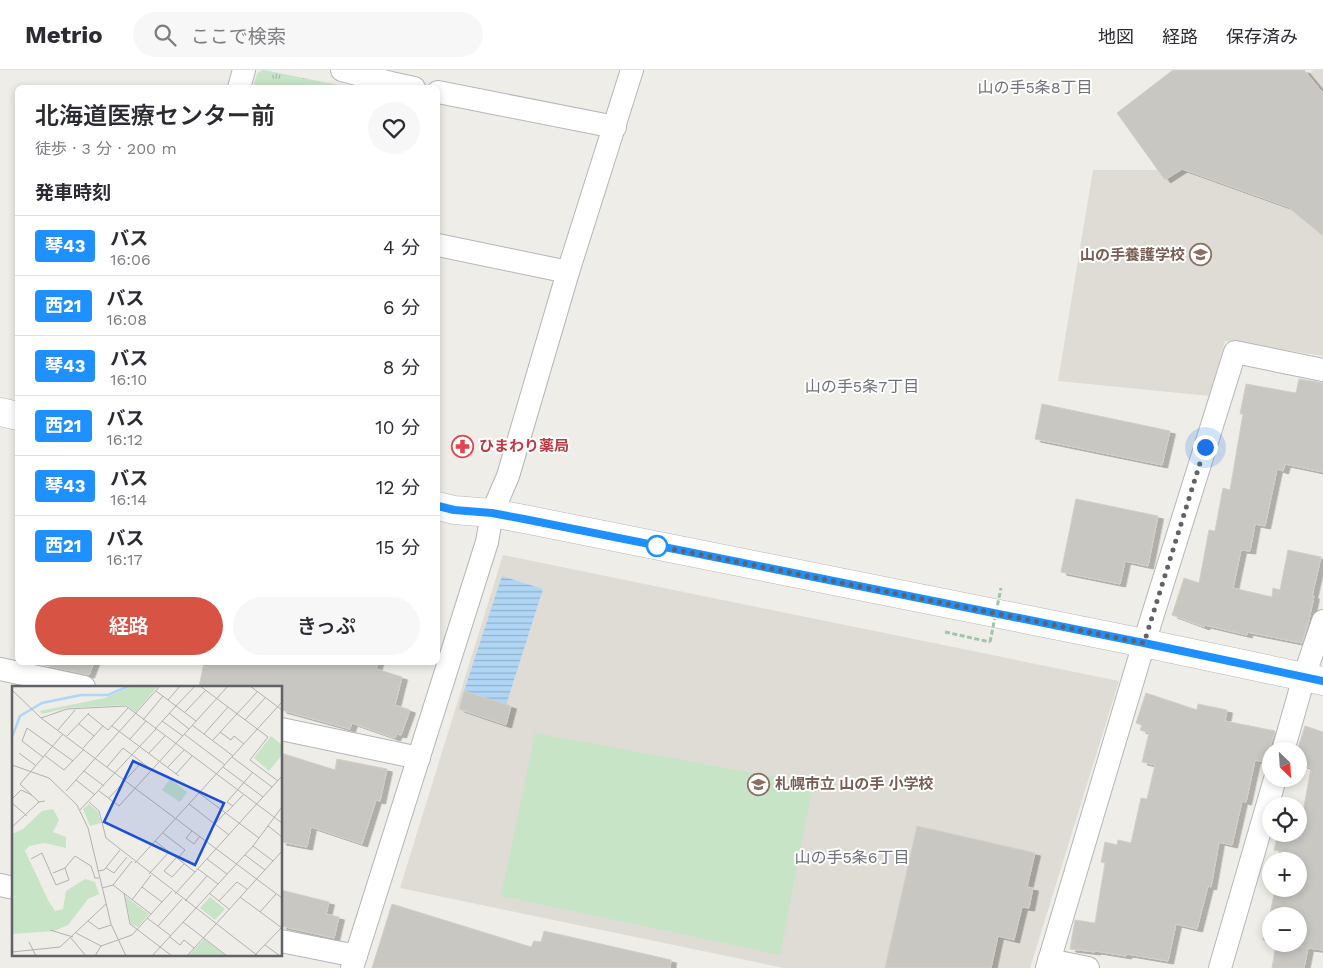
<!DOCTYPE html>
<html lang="ja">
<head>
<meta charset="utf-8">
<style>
  :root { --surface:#fff; --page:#f7f7f7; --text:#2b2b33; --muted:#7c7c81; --line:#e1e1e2; --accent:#d75445 }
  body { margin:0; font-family:"Work Sans","Noto Sans JP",sans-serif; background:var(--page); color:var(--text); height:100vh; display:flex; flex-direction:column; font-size:19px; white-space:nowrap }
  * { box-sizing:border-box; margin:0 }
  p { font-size:16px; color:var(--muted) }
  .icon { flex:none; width:28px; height:28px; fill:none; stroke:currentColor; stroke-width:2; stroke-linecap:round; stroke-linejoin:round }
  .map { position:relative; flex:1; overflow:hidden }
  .sheet { position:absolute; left:15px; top:15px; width:425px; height:580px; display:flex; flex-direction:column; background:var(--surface); border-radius:8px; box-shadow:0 2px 8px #0003 }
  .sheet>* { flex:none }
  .badge { padding:0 10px; border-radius:4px; font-size:18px; line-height:32px }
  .needle { width:32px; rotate:155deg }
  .tools { position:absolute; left:1262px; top:672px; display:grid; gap:10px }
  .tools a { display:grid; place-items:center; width:45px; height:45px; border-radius:50%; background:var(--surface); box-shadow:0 2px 8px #0003; font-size:25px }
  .you { position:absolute; width:25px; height:25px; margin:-12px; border:4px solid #fff; border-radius:50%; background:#1a73e8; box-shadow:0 0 0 8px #1a73e833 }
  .map>.badge { position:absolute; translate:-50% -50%; box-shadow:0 0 0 2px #fff }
  h2 { padding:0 20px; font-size:19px; line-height:45px }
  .round { display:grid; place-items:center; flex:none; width:52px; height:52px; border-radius:26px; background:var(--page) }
  .head { display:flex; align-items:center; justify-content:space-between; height:85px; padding:0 20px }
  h1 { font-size:24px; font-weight:600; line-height:38px }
  .primary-button { display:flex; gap:10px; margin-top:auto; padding:10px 20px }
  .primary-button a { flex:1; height:58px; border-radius:30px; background:var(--accent); color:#fff; font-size:20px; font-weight:600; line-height:58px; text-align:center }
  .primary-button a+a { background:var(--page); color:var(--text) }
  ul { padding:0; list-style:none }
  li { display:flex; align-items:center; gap:15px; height:60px; padding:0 20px; border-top:1px solid var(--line) }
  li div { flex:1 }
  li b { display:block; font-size:19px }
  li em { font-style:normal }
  li .badge { min-width:55px; font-weight:700; text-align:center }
  header { display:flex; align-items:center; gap:30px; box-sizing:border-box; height:70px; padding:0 25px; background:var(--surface); border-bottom:1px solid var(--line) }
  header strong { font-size:24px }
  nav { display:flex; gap:28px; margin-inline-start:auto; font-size:18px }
  .search { width:350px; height:45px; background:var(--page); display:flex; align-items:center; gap:12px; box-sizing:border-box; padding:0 18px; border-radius:28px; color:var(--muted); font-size:19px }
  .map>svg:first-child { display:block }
</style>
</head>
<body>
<header>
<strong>Metrio</strong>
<div class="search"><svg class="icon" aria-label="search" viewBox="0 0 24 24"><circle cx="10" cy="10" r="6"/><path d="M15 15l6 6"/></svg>ここで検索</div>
<nav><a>地図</a><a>経路</a><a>保存済み</a></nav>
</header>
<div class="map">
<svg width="1323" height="898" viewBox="0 0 1323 898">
  <defs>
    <pattern id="grass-tufts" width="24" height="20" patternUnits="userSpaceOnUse" patternTransform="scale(1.25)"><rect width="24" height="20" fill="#c7e4c7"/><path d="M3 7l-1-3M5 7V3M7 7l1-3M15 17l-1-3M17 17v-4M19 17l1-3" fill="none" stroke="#a5bca5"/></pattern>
    <pattern id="water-rules" width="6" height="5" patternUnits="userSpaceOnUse" patternTransform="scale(1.25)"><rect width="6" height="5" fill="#b0d6f6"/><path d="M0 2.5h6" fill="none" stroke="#92b1cb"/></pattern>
    <filter id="shadow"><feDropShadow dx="5.5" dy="3" stdDeviation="0" flood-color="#0004"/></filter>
  </defs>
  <rect width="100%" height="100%" fill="#efede7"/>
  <g fill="#dfdcd6">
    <path d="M1314 0H1323V286L1225 271 1210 326 1058 311 1093 100H1172Z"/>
    <path d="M503 485 1119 611 1030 898H784L400 818Z"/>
  </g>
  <path fill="url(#grass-tufts)" d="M262 0H264L348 17H253L257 4Z"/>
  <path fill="#c7e4c7" d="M535 663 813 714 780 885 501 826Z"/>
  <path fill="url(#water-rules)" d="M502 506 543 519 506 635 464 621Z"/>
  <g fill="#c8c7c2" stroke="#d3cfc6" filter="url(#shadow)">
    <path d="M1173 0H1304L1323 23V166L1288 137 1182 99 1165 110 1117 43Z"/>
    <path d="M1299 309 1323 313V402L1285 394 1283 401 1277 399 1265 456 1255 454 1250 481 1241 480 1233 518 1272 527 1273 518 1280 520 1288 480 1321 487 1312 526H1314L1308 554 1302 573 1247 562V565L1205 555 1204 557 1172 545 1184 508 1199 513 1209 460 1215 461 1223 418 1230 420 1243 344H1240L1246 314 1296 323Z"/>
    <path d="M1042 334 1170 361 1162 395 1035 369Z"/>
    <path d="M1076 429 1158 446 1148 496 1125 491 1120 514 1061 502Z"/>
    <path d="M44 592H94L89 605 44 595Z"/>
    <path d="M204 592H378L376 599 402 607 395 635 410 640 401 665 397 664 395 668 352 653 350 659 281 640V617H199Z"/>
    <path d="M464 621 511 636 506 655 459 639Z"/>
    <path d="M1146 623 1197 640 1198 634 1227 640 1225 651 1275 661 1270 677 1271 685 1268 693 1255 690 1246 732 1242 731 1232 775 1219 772 1211 817 1208 816 1197 859 1176 854 1168 891 1127 884 1126 886 1096 881 1095 882 1070 879 1075 850 1095 853 1105 793 1101 792 1105 772 1117 775 1118 770 1131 773 1141 728 1147 729 1155 695 1142 692 1149 663 1140 660 1142 655 1136 653Z"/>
    <path d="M1305 656 1323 662V880L1308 878 1304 898H1272L1276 874H1299V846H1271V871L1263 870 1267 848 1269 849 1275 819H1299V791H1295L1296 785 1274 780 1278 764H1299L1311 698 1299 694V681H1297Z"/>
    <path d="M281 683 335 700 337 689 387 699 380 731 376 730 362 774 311 757 307 777 281 772Z"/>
    <path d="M917 756 1035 783 1027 817 1033 818 1029 838 1022 837 1014 870 998 866 991 898H885Z"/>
    <path d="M281 820 329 832 326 844 339 847 334 868 281 856Z"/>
    <path d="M392 834 531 877 534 871 541 872 544 861 671 890 670 898H372Z"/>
  </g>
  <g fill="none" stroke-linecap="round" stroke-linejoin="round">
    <defs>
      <g id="minor">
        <path d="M342 0 391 13 414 18"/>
        <path d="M239 18 244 0"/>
        <path d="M438 22 615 57"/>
        <path d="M438 175 568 202"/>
        <path d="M0 599 84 617"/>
        <path d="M281 659 419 688"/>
        <path d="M1283 681 1304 607 1323 551"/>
        <path d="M0 815 14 818"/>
        <path d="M281 871 356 886"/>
        <path d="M1049 890 1088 898"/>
        <path d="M352 898 487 472 492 443 508 406 568 202 632 0"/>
        <path d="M1047 898 1144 573 1235 282 1323 300"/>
        <path d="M1220 898 1275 709"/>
      </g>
      <g id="secondary">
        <path d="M0 342 18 346"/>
        <path d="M438 436 454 440 492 443 524 449 1144 573 1323 611"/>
      </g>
    </defs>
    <use href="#minor" stroke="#b4b7ba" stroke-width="24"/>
    <use href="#secondary" stroke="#b3b6ba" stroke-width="29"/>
    <path stroke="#a0c4ac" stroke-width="3" stroke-dasharray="5 2.5" stroke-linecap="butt" d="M945 562 990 572"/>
    <use href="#minor" stroke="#fff" stroke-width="22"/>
    <use href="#secondary" stroke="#fff" stroke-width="28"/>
    <path stroke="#a0c4ac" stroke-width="3" stroke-dasharray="5 2.5" stroke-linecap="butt" d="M990 572 1001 518"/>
  </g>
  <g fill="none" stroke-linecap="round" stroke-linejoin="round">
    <defs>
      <path id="line" d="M438 436 454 440 492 443 524 449 1144 573 1323 611"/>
    </defs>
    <use href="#line" stroke="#fff" stroke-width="11"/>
    <use href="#line" stroke="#1e90ff" stroke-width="8"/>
    <path stroke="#5f6266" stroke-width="5" stroke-dasharray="0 9" d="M657 476 1144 573 1205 377"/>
  </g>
  <defs>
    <symbol id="school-ring" viewBox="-11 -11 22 22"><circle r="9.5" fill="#fff" stroke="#8d6e63" stroke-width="1.5"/><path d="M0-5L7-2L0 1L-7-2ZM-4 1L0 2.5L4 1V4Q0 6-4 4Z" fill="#8d6e63"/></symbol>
    <symbol id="pharmacy-ring" viewBox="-11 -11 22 22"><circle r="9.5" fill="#fff" stroke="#e0444e" stroke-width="1.5"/><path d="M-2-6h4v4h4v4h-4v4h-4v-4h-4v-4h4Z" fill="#e0444e"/></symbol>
  </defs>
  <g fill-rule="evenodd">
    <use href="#school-ring" x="1188" y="172" width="25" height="25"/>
    <use href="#pharmacy-ring" x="450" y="364" width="25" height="25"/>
    <use href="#school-ring" x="746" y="702" width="25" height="25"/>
  </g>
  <circle fill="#fff" stroke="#1e90ff" stroke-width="2.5" cx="657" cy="476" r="10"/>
  <g text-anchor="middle" stroke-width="4" stroke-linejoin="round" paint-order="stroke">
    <g font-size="15" font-weight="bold" fill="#785e54" stroke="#fff" text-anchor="end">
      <text x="1185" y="190">山の手養護学校</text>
      <text x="775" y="719" text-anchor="start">札幌市立 山の手 小学校</text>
    </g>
    <g font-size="15" font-weight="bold" fill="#be3a42" stroke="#fff" text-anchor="start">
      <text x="479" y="381">ひまわり薬局</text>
    </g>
    <g font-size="16" fill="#707378" stroke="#fff">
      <text x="1035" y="23">山の手5条8丁目</text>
      <text x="862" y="322">山の手5条7丁目</text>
      <text x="852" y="793">山の手5条6丁目</text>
    </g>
  </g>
  <g transform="translate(12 616)">
    <rect width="270" height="270" fill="#efede7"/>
    <path d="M121 0H146L124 26 114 19 55 22 30 28 28 25 93 12ZM259 50 270 59V69L257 85 242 72ZM77 118 86 126 89 137 78 140 71 123ZM113 210 137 228 126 241 119 238ZM192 253 214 270H176Z" fill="#c7e4c7"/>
    <path d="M41 123 47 134 41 146 54 151V162L32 157 17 160 13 165 36 214 43 225 51 223 54 205 73 193 83 196 87 208 76 213 56 239 42 245 0 248V148L11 143 30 125Z" fill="#c7e4c7"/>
    <path d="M158 93 175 106 168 116 150 104ZM198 211 213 223 203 234 188 222Z" fill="#c7e4c7"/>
    <path fill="none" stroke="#b0d6f6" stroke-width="2.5" d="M0 51 8 30 30 17 69 9H96L117 0"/>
    <path fill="none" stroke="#b1b1af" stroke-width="1" d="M188 0 256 51 238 74 266 95M238 0 270 24M0 4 29 32 270 212M144 5 184 35M156 14 168 0M164 20 183 0M173 26 194 4M157 27 177 43M76 28 96 44 116 22M29 32 55 23 114 20 270 137M131 34 151 10M233 34 253 12M150 35 171 50M67 38 82 50M180 39 221 70M100 40 167 90M143 43 164 20M46 44 63 24M208 46 219 54 222 50 232 58M172 48 213 79M192 48 216 21M55 50 77 27M118 53 134 35M201 54 245 6M71 62 91 40M7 67 23 79M137 67 153 50M32 69 52 84 72 63M31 71 10 55 15 42 61 75M220 71 260 101M0 79 37 92 65 119 76 142 99 238 114 270M95 81 111 62 140 84M156 81 172 64M211 81 251 111M72 85 92 100M164 88 180 70M64 94 83 109M54 105 148 0M87 105 107 120 216 0M187 107 247 152M97 112 130 76M0 113 9 104 20 109M27 116 8 98 51 48M77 116 87 125 94 152 246 270M0 117 15 130M177 118 217 149M221 120 215 116 241 86M68 124 144 43M215 126 231 109M203 138 214 126M256 140 270 151M0 141 27 116 33 115M180 145 174 152 182 158 188 150M151 147 173 164 165 173M143 155 183 186M241 160 261 175M233 169 253 184M164 172 152 185 160 191 172 178M19 173 30 167 44 199 57 194 53 182M195 173 215 188M123 177 270 16M94 182 102 187 115 171M186 183 206 198M86 185 92 184 108 164M41 187 53 182 63 170 79 180 83 192H87M137 188 157 166M101 199 139 228M130 201 150 216M90 202 101 199 120 175M112 207 118 238 160 270M197 207 217 223M163 208 270 90M228 211 270 242M120 214 139 189M173 215 195 190M207 215 225 196 235 203M248 226 264 208M135 232 159 250M76 235 87 243 99 239M171 236 215 270M146 240 170 213M38 244 61 251M64 247 89 260M158 251 168 259 172 254 182 262M59 252 74 270M17 256 24 270M253 259 268 270M0 266 48 261 94 218M243 269 270 241M83 270 89 260 120 249 160 205M140 270 241 160 270 121M175 270 270 165"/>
    <path fill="#1d4ed8" fill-opacity="0.15" stroke="#1d4ed8" stroke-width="2.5" d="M121 75 212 117 183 179 92 136Z"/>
    <rect width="270" height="270" fill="none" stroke="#5f6266" stroke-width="2.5"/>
  </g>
</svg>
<div class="tools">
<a><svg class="needle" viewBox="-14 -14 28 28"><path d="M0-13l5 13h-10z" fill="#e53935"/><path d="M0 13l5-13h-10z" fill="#7c7c81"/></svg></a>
<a><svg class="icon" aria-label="locate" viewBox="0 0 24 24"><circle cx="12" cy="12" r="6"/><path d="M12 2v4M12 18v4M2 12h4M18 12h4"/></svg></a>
<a>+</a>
<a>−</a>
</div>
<div class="you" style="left:1205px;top:377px"></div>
<section class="sheet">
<div class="head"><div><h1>北海道医療センター前</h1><p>徒歩 · 3 分 · 200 m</p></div><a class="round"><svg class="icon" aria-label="heart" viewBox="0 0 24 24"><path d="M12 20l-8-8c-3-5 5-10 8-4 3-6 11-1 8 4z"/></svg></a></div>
<h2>発車時刻</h2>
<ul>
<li><span class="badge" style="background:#1e90ff;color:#fff">琴43</span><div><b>バス</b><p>16:06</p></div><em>4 分</em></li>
<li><span class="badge" style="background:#1e90ff;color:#fff">西21</span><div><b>バス</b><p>16:08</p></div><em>6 分</em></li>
<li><span class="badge" style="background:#1e90ff;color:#fff">琴43</span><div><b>バス</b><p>16:10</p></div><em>8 分</em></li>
<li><span class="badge" style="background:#1e90ff;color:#fff">西21</span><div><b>バス</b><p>16:12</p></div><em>10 分</em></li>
<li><span class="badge" style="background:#1e90ff;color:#fff">琴43</span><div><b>バス</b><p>16:14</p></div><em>12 分</em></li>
<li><span class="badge" style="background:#1e90ff;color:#fff">西21</span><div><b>バス</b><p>16:17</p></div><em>15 分</em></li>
</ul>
<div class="primary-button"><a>経路</a><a>きっぷ</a></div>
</section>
</div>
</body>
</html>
